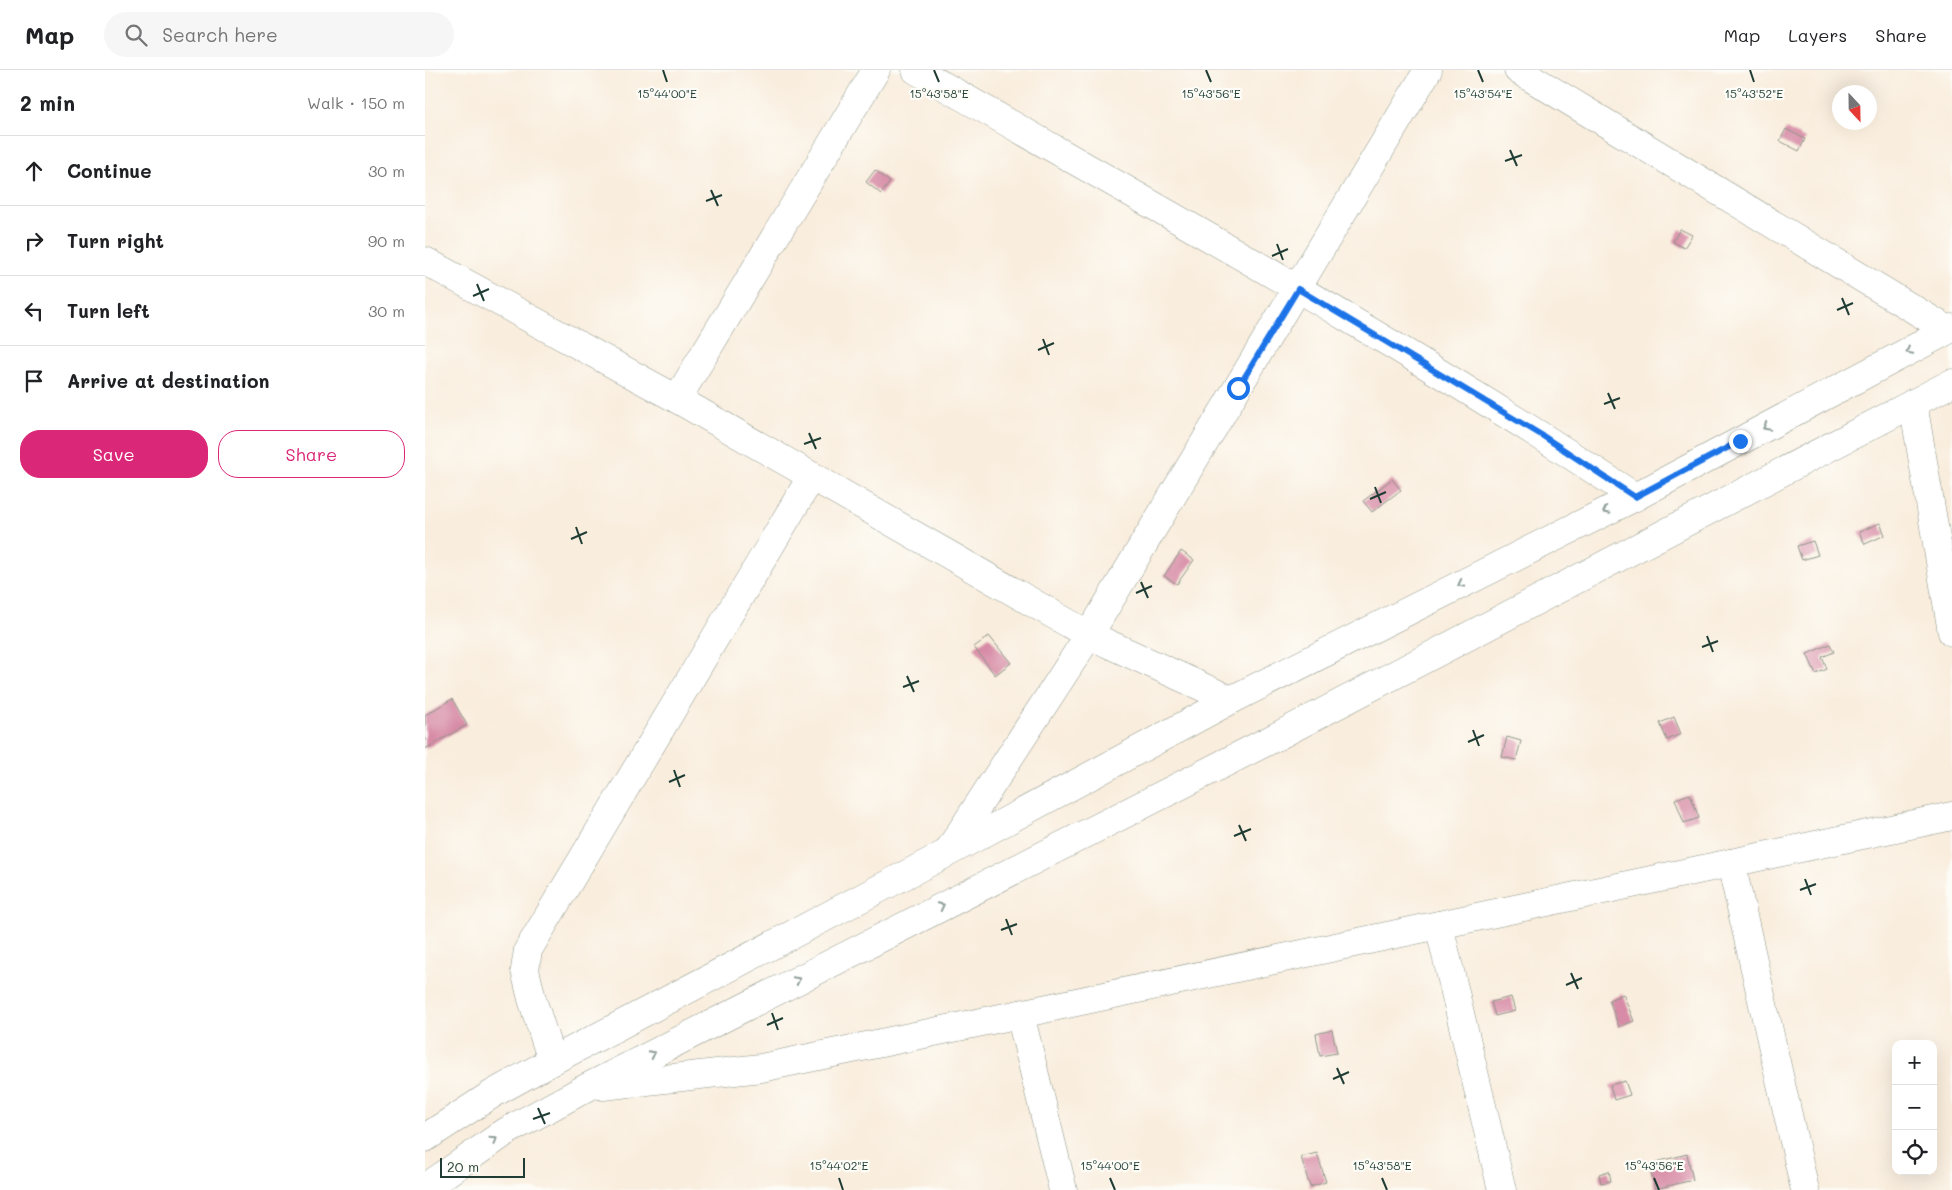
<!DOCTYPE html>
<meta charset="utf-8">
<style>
body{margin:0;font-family:Mali,sans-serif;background:#f6f6f6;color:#202124}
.controls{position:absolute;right:15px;bottom:15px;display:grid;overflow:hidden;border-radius:10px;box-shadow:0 5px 20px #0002}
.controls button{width:45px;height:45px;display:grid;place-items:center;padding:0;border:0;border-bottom:1px solid #e0e0e0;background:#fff;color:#202124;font:25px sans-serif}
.compass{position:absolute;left:1407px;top:15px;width:45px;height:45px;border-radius:50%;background:#fff;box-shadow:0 5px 20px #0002;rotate:158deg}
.scale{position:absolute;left:15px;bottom:12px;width:85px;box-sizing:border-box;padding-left:5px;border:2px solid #1f3d34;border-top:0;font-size:14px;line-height:18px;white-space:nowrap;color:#1f3d34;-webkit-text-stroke:4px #fdfcf7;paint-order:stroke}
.stop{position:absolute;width:15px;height:15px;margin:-11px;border:4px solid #1a73e8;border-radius:50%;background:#fff}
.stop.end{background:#1a73e8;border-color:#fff;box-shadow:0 1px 5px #0008}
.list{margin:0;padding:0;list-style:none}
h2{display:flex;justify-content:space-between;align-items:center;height:65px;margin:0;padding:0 20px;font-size:21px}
h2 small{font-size:16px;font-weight:400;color:#757577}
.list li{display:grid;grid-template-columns:32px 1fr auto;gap:15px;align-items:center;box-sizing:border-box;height:70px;padding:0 20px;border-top:1px solid #e0e0e0}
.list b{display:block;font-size:19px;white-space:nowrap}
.list em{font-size:16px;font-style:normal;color:#757577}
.actions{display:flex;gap:10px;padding:15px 20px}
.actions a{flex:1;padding:11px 0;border:1px solid #db2777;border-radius:20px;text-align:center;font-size:18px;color:#db2777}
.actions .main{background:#db2777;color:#fff}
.icon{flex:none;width:28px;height:28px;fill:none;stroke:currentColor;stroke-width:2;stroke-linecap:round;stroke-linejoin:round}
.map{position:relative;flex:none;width:1527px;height:1120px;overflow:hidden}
header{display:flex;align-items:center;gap:30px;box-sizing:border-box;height:70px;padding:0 25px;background:#fff;border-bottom:1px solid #e0e0e0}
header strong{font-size:24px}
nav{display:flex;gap:28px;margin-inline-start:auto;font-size:18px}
.search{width:350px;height:45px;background:#f6f6f6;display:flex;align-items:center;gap:12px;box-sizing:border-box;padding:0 18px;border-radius:28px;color:#757577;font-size:19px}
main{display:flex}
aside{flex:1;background:#fff}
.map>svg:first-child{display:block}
.building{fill:#d78ba6}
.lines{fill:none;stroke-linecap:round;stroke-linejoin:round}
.minor-casing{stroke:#8c9588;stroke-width:29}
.minor{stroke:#fff;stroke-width:28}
.oneway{stroke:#8f9e9a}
.route{stroke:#1a73e8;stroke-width:6}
.ticks{fill:none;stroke:#1f3d34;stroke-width:2}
.ticks-label{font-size:12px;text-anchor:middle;fill:#1f3d34;stroke:#fdfcf7;stroke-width:4.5;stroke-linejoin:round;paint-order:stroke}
</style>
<header>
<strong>Map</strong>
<div class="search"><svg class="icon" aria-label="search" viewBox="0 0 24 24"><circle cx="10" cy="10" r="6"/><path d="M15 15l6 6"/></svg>Search here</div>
<nav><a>Map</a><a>Layers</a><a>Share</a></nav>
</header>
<main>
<aside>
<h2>2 min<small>Walk · 150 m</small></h2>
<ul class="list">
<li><svg class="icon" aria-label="ahead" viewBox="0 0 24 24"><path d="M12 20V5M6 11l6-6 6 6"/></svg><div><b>Continue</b></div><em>30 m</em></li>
<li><svg class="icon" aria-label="right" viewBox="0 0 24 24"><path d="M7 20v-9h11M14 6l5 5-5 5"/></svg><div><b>Turn right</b></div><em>90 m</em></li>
<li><svg class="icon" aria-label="left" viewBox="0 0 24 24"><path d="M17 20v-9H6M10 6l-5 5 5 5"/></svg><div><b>Turn left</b></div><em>30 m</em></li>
<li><svg class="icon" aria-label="arrive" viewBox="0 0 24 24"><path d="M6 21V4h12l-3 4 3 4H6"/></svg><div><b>Arrive at destination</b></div></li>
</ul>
<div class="actions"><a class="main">Save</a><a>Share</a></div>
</aside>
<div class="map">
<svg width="1527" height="1120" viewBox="0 0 1527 1120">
<rect width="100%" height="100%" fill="#fdfcf7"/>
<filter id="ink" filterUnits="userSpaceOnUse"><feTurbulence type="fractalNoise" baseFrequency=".02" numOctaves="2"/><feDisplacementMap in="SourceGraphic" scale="10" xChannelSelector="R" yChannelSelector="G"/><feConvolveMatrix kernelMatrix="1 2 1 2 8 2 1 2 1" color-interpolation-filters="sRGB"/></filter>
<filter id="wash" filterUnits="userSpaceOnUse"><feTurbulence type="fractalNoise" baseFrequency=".0096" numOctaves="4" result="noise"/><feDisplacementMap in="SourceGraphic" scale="20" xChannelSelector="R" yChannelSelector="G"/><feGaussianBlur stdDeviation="1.12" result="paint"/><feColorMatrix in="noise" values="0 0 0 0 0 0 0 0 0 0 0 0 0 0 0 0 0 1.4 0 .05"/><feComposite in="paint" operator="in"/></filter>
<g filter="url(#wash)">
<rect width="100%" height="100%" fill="#f9eddd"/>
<g id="blocks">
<g class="building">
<polygon points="1361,59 1380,69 1374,81 1355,71"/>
<polygon points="450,100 465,112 456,124 441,112"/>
<polygon points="1255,159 1267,165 1259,178 1248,172"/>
<polygon points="967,409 976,420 947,442 938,431"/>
<polygon points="1455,453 1460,465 1440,474 1434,462"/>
<polygon points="1388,471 1393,485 1377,490 1372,476"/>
<polygon points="756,481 769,490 752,514 739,506"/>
<polygon points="564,566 586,593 570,605 549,577"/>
<polygon points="1405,574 1409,582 1397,587 1402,599 1391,604 1382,584"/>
<polygon points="27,629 42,655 0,679 0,645"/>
<polygon points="1249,647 1256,664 1242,670 1235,653"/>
<polygon points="1082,667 1096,671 1091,690 1077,687"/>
<polygon points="1265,724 1274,748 1259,753 1250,729"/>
<polygon points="1198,924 1209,951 1194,957 1184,930"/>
<polygon points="1086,927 1090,941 1070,946 1066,932"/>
<polygon points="907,960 912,983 895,986 891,964"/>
<polygon points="1200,1011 1205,1025 1189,1030 1185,1015"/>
<polygon points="892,1083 901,1112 885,1117 876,1087"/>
<polygon points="1262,1084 1268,1110 1230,1119 1224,1094"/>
<polygon points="1184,1101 1186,1111 1176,1113 1174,1104"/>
</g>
</g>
</g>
<g filter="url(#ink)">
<use href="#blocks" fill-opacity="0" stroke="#8c9588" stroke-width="1"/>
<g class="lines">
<g class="minor-casing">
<g id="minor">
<path d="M491,0C733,139 978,273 1210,427"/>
<polyline points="1093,0 1523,260"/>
<polyline points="0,191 252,329 664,565 806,630"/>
<polyline points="252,329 451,0"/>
<polyline points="1488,333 1527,562"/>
<polyline points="524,780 664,565 1003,0"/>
<polyline points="1306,793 1380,1120"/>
<polyline points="1014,855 1077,1120"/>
<polyline points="595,944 638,1120"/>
<polyline points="127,991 107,929 100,900 103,880 387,406"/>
<polyline points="178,1016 336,998 595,944 1527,746"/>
<polyline points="0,1068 69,1023 127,991 522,783 806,630 1210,427 1527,258"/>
<polyline points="0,1118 82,1061 161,1018 843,671 1527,313"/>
</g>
</g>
<use href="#minor" class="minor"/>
</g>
<defs><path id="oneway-chevron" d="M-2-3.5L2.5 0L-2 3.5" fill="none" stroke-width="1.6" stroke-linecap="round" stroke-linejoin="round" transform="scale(1.25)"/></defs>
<g class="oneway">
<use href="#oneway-chevron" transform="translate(1484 281) rotate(152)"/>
<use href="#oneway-chevron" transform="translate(1341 357) rotate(152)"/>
<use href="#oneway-chevron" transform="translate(1181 441) rotate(153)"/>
<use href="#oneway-chevron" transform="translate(1036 514) rotate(153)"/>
<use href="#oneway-chevron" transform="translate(516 836) rotate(-27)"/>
<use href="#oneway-chevron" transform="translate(372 910) rotate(-27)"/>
<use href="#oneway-chevron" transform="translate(227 984) rotate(-27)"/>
<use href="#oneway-chevron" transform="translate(69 1070) rotate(-35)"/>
</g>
</g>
<g class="lines" filter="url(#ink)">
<polyline class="route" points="813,318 873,219 1118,366 1210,427 1315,371"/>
</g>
<path class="ticks" d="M238,0L242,12M509,0L514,12M781,0L786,12M1053,0L1058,12M1325,0L1329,12M1085,80L1092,96M1080,91L1097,85M286,120L293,136M281,131L297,125M852,174L858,190M847,186L863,179M52,214L59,231M48,226L64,219M1417,228L1424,245M1412,240L1428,233M618,269L624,285M613,280L629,273M1183,323L1190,339M1179,334L1195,328M384,363L391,379M379,374L396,368M950,417L956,433M945,429L961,422M151,457L157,474M146,469L162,462M716,512L723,528M711,523L727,516M1282,566L1288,582M1277,577L1293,571M482,606L489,622M478,617L494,611M1048,660L1054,676M1043,672L1059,665M249,700L255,717M244,712L260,705M814,755L821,771M809,766L826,759M1380,809L1386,825M1375,820L1391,814M581,849L587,865M576,860L592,854M1146,903L1153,919M1141,915L1157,908M347,943L353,960M342,955L358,948M912,998L919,1014M908,1009L924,1002M113,1038L120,1054M108,1049L125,1043M414,1108L418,1120M685,1108L690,1120M957,1108L962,1120M1229,1108L1234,1120"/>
<g class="ticks-label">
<text x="242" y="28">15°44'00"E</text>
<text x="514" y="28">15°43'58"E</text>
<text x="786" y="28">15°43'56"E</text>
<text x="1058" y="28">15°43'54"E</text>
<text x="1329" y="28">15°43'52"E</text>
<text x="414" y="1100">15°44'02"E</text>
<text x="685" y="1100">15°44'00"E</text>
<text x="957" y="1100">15°43'58"E</text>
<text x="1229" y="1100">15°43'56"E</text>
</g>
</svg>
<div class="controls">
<button>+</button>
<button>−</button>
<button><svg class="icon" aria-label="locate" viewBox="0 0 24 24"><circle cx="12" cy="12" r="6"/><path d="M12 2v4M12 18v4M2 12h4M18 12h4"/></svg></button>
</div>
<svg class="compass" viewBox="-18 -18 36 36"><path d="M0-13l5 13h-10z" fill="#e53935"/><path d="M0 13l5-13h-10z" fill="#757577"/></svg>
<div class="scale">20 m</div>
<div class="stop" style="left:813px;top:318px"></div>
<div class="stop end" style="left:1315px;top:371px"></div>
</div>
</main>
